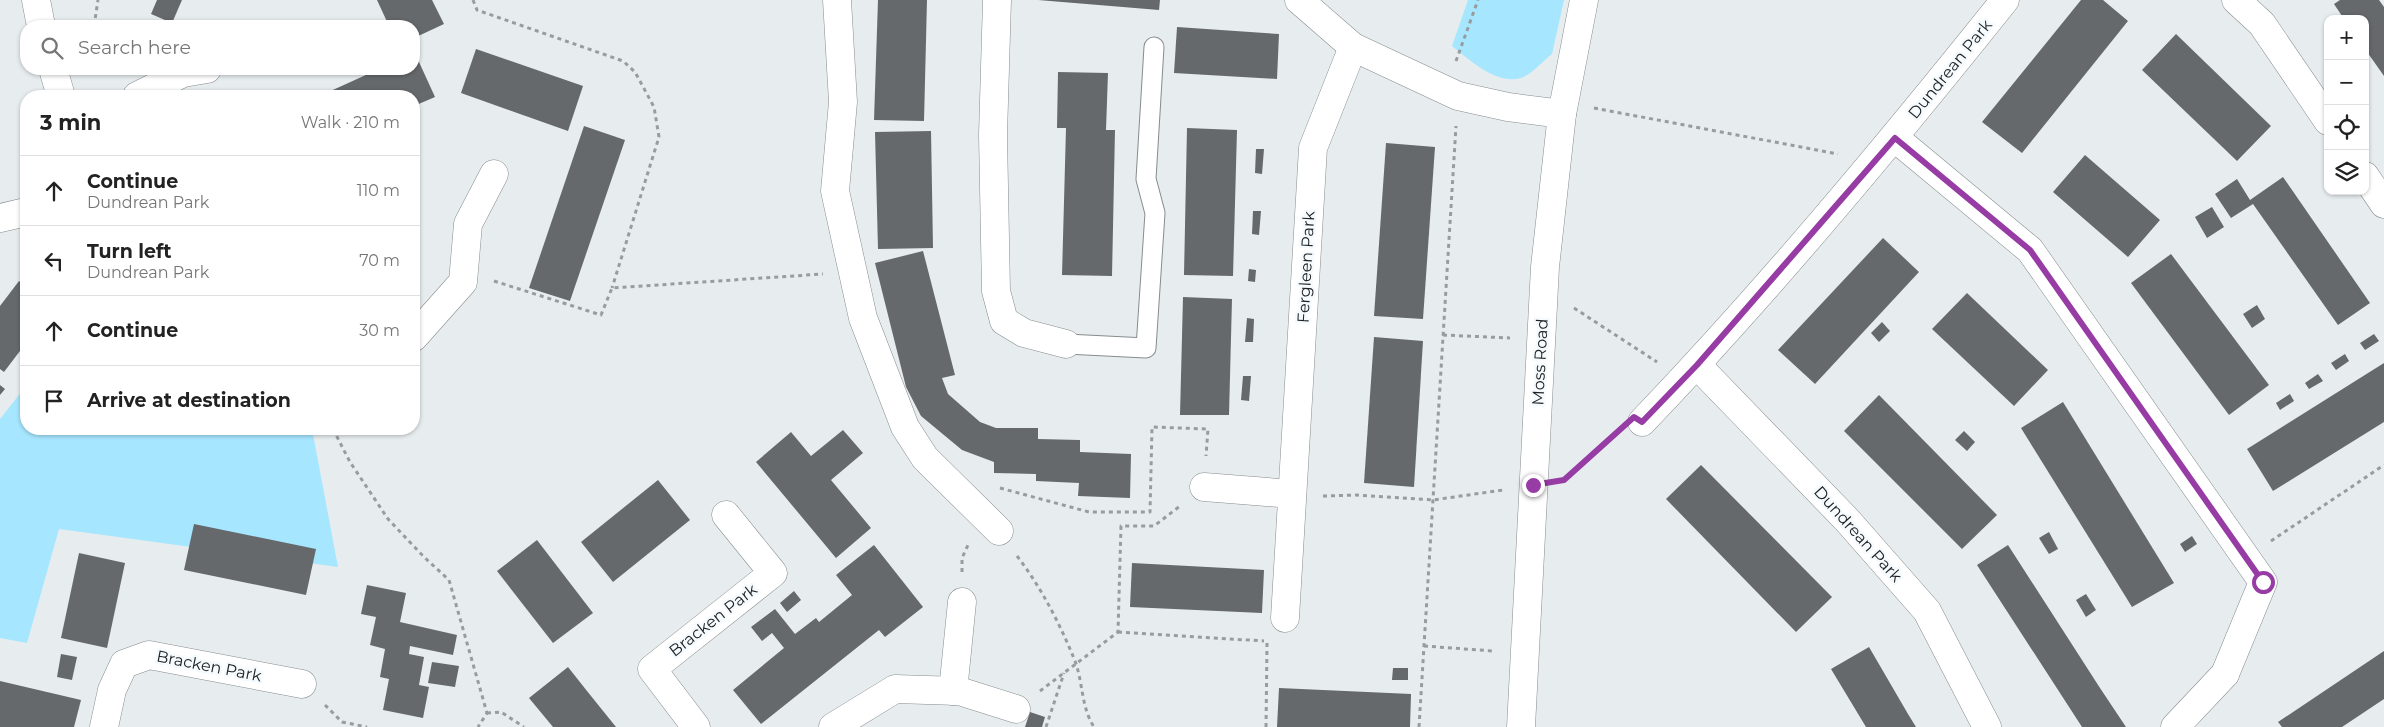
<!DOCTYPE html>
<meta charset="utf-8">
<style>
body{margin:0;font-family:Montserrat,sans-serif;background:#f2f2f2;color:#222}
.controls{position:absolute;right:15px;top:15px;display:grid;overflow:hidden;border-radius:10px;box-shadow:0 1px 4px #0004}
.controls button{width:45px;height:45px;display:grid;place-items:center;padding:0;border:0;border-bottom:1px solid #e0e0e0;background:#fff;color:#222;font:25px sans-serif}
.stop{position:absolute;width:15px;height:15px;margin:-11px;border:4px solid #973ba5;border-radius:50%;background:#fff}
.stop.end{background:#973ba5;border-color:#fff;box-shadow:0 1px 5px #0008}
.list{margin:0;padding:0;list-style:none}
h2{display:flex;justify-content:space-between;align-items:center;height:65px;margin:0;padding:0 20px;font-size:21px}
h2 small{font-size:16px;font-weight:400;color:#767676}
.list li{display:grid;grid-template-columns:32px 1fr auto;gap:15px;align-items:center;box-sizing:border-box;height:70px;padding:0 20px;border-top:1px solid #e0e0e0}
.list b{display:block;font-size:19px;white-space:nowrap}
.list p{margin:0;font-size:16px;white-space:nowrap;color:#767676}
.list em{font-size:16px;font-style:normal;color:#767676}
.icon{flex:none;width:28px;height:28px;fill:none;stroke:currentColor;stroke-width:2;stroke-linecap:round;stroke-linejoin:round}
.map{position:relative;flex:none;width:2384px;height:727px;overflow:hidden}
.search{position:absolute;background:#fff;box-shadow:0 1px 4px #0004;left:20px;top:20px;width:400px;height:55px;display:flex;align-items:center;gap:12px;box-sizing:border-box;padding:0 18px;border-radius:20px;color:#767676;font-size:19px}
.panel{position:absolute;background:#fff;box-shadow:0 1px 4px #0004;left:20px;top:90px;width:400px;height:345px;border-radius:20px}
.map>svg:first-child{display:block}
.green{fill:#a6e6fe}
.building{fill:#65696c}
.lines{fill:none;stroke-linecap:round;stroke-linejoin:round}
.service-casing{stroke:#878c8e;stroke-width:21}
.pedestrian-casing{stroke:#878c8e;stroke-width:29}
.minor-casing{stroke:#878c8e;stroke-width:29}
.path{stroke:#989c9e;stroke-width:3;stroke-dasharray:4 4;stroke-linecap:butt}
.service{stroke:#fff;stroke-width:19}
.pedestrian{stroke:#fff;stroke-width:28}
.minor{stroke:#fff;stroke-width:28}
.route{stroke:#973ba5;stroke-width:6}
.labels{text-anchor:middle;dominant-baseline:central;stroke-width:5;stroke-linejoin:round;paint-order:stroke}
.street-label{font-size:16px;fill:#202223;stroke:#f4fafd}
</style>
<div class="map">
<svg width="2384" height="727" viewBox="0 0 2384 727">
<rect width="100%" height="100%" fill="#e7edef"/>
<g class="green">
<path d="M1468,0H1564L1552,54C1543,61 1531,75 1521,78C1496,85 1470,60 1452,46Z"/>
<polygon points="26,386 26,429 312,429 338,567 59,529 27,643 0,638 0,419"/>
</g>
<g class="building">
<polygon points="157,0 182,0 172,23 151,14"/>
<polygon points="377,0 432,0 444,24 414,38 414,26 389,26"/>
<polygon points="878,0 927,0 924,121 874,120"/>
<polygon points="1038,0 1160,0 1159,10"/>
<polygon points="2081,0 2103,0 2128,21 2022,153 1982,122"/>
<polygon points="2340,0 2379,0 2384,7 2384,76 2365,49 2365,19 2344,19 2334,4"/>
<polygon points="1177,27 1279,34 1277,79 1174,73"/>
<polygon points="2176,34 2271,126 2237,161 2142,70"/>
<polygon points="476,49 583,86 568,131 461,93"/>
<polygon points="414,51 435,97 414,106 414,96 325,96 324,94 379,69 414,69"/>
<polygon points="1058,72 1108,73 1106,130 1115,130 1112,276 1062,275 1066,128 1057,128"/>
<polygon points="584,126 625,140 570,301 529,288"/>
<polygon points="1187,128 1237,130 1233,276 1184,275"/>
<polygon points="931,131 933,248 878,249 875,132"/>
<polygon points="1386,143 1435,147 1423,319 1374,316"/>
<polygon points="1256,149 1264,149 1262,174 1255,173"/>
<polygon points="2085,155 2160,220 2128,257 2053,192"/>
<polygon points="2283,177 2370,303 2338,325 2253,204 2231,218 2215,194 2237,179 2250,200"/>
<polygon points="2212,207 2224,227 2207,238 2195,217"/>
<polygon points="1253,211 1261,211 1259,235 1252,234"/>
<polygon points="1883,238 1919,272 1815,384 1778,350"/>
<polygon points="923,251 955,375 942,378 948,394 980,422 996,428 1038,428 1038,439 1080,440 1080,452 1131,454 1130,498 1078,496 1079,483 1036,481 1036,474 994,473 994,462 962,450 921,416 906,387 875,263"/>
<polygon points="2171,254 2269,385 2229,415 2131,283"/>
<polygon points="1249,269 1256,270 1255,282 1248,281"/>
<polygon points="19,281 26,286 26,343 4,372 0,369 0,306"/>
<polygon points="1967,293 2048,370 2014,406 1932,329"/>
<polygon points="1183,297 1232,299 1229,415 1180,415"/>
<polygon points="2257,305 2265,319 2252,328 2243,314"/>
<polygon points="1247,318 1254,319 1253,342 1245,342"/>
<polygon points="1882,322 1890,331 1879,342 1871,333"/>
<polygon points="2374,334 2379,341 2365,350 2360,343"/>
<polygon points="1374,337 1423,341 1414,487 1364,483"/>
<polygon points="2345,354 2349,361 2336,370 2331,363"/>
<polygon points="2384,363 2384,422 2273,491 2247,449"/>
<polygon points="2318,374 2323,381 2309,389 2305,383"/>
<polygon points="1243,376 1251,376 1249,401 1241,400"/>
<polygon points="0,385 5,389 0,395"/>
<polygon points="2290,394 2294,401 2280,410 2276,403"/>
<polygon points="1879,395 1997,515 1962,549 1844,431"/>
<polygon points="2063,402 2174,583 2132,607 2021,428"/>
<polygon points="843,430 863,453 831,480 871,528 836,558 756,462 791,432 811,456"/>
<polygon points="1964,431 1975,442 1967,451 1955,440"/>
<polygon points="1701,465 1832,597 1796,632 1666,499"/>
<polygon points="658,480 690,520 613,582 581,542"/>
<polygon points="194,524 316,549 306,595 184,570"/>
<polygon points="2049,532 2058,549 2049,554 2039,538"/>
<polygon points="2192,536 2197,544 2185,552 2180,544"/>
<polygon points="537,540 593,613 553,643 497,571"/>
<polygon points="874,545 923,607 885,637 879,630 761,724 733,690 784,648 772,633 762,641 751,627 775,609 795,634 816,618 819,622 852,595 836,575"/>
<polygon points="2008,545 2100,688 2126,727 2082,727 1977,565"/>
<polygon points="79,553 125,563 107,648 61,638"/>
<polygon points="1132,563 1264,570 1262,613 1130,607"/>
<polygon points="367,585 406,593 400,622 457,635 453,655 410,646 409,654 424,657 419,685 429,687 423,718 383,710 389,679 380,677 385,649 370,645 376,617 361,614"/>
<polygon points="794,591 801,600 787,612 780,603"/>
<polygon points="2086,594 2096,610 2086,617 2076,600"/>
<polygon points="1869,647 1908,714 1916,727 1866,727 1831,669"/>
<polygon points="2384,651 2384,699 2342,727 2282,727 2278,722"/>
<polygon points="61,654 77,657 72,680 57,677"/>
<polygon points="432,662 459,666 455,687 428,683"/>
<polygon points="568,667 587,691 616,727 553,727 529,698"/>
<polygon points="1393,668 1408,668 1408,680 1392,680"/>
<polygon points="0,681 81,700 74,727 0,727"/>
<polygon points="1279,688 1411,694 1410,727 1277,727"/>
<polygon points="1030,712 1045,717 1042,727 1025,727"/>
</g>
<g class="lines">
<g class="service-casing">
<polyline id="service" points="1066,344 1146,348 1155,213 1146,179 1154,47"/>
</g>
<g class="pedestrian-casing">
<g id="pedestrian">
<polyline points="837,0 843,102 835,191 863,318 905,427 925,458 999,531"/>
<polyline points="2175,727 2225,674"/>
</g>
</g>
<g class="minor-casing">
<g id="minor">
<polyline points="36,0 41,26"/>
<polyline points="997,0 993,135 996,291 1004,321 1024,333 1066,344"/>
<polyline points="1299,0 1353,47 1458,96 1508,107 1562,114"/>
<polyline points="2236,0 2262,24 2328,121"/>
<polyline points="53,69 61,96"/>
<polyline points="137,96 183,73 207,69"/>
<polyline points="1895,138 2030,250 2263,582 2225,674"/>
<polyline points="2365,176 2384,204"/>
<polyline points="0,218 26,212"/>
<polyline points="414,337 463,282 468,224 494,174"/>
<polyline points="1697,365 1847,520 1927,611 1987,727"/>
<path d="M1642,422C1770,288 1889,145 2005,0"/>
<polyline points="1204,487 1292,494"/>
<polyline points="1285,618 1313,148 1353,47"/>
<polyline points="953,691 962,602"/>
<polyline points="104,727 112,690 124,664 149,655 302,684"/>
<polyline points="696,727 652,669 773,573 726,515"/>
<polyline points="833,727 895,689 959,691 1016,709"/>
<polyline points="1521,727 1545,267 1562,114 1584,0"/>
</g>
</g>
<g class="path">
<polyline points="473,0 477,10 623,61 635,72 654,107 659,137 612,288"/>
<polyline points="94,26 98,0"/>
<polyline points="1456,61 1478,0"/>
<polyline points="1594,108 1838,154"/>
<polyline points="494,281 601,315 612,288 823,274"/>
<polyline points="1574,308 1657,362"/>
<polyline points="1443,335 1510,338"/>
<polyline points="333,429 350,462 388,519 424,557 449,580 487,713 478,727"/>
<polyline points="1566,478 1615,434"/>
<polyline points="1000,488 1089,512 1150,512 1152,427 1208,429 1206,456"/>
<polyline points="1323,496 1356,495 1433,500 1503,490"/>
<polyline points="2271,541 2384,465"/>
<path d="M1017,556C1041,587 1060,624 1075,661C1083,682 1081,707 1094,727"/>
<polyline points="962,572 962,558 968,545"/>
<polyline points="1118,632 1264,641"/>
<polyline points="1424,646 1493,651"/>
<polyline points="1040,691 1118,632 1121,526 1154,526 1180,506"/>
<polyline points="325,705 342,722 367,727"/>
<polyline points="487,713 501,712 524,727"/>
<polyline points="1046,727 1064,673"/>
<polyline points="1266,727 1267,643"/>
<polyline points="1419,727 1456,126"/>
</g>
<use href="#service" class="service"/>
<use href="#pedestrian" class="pedestrian"/>
<use href="#minor" class="minor"/>
</g>
<g class="lines">
<polyline class="route" points="1533,485 1564,480 1634,417 1642,422 1697,365 1895,138 2030,250 2263,582"/>
</g>
<g class="labels">
<g class="street-label">
<text transform="translate(1950 69) rotate(-51)">Dundrean Park</text>
<text transform="translate(1306 267) rotate(-87)">Fergleen Park</text>
<text transform="translate(1540 362) rotate(-87)">Moss Road</text>
<text transform="translate(1858 534) rotate(48)">Dundrean Park</text>
<text transform="translate(713 620) rotate(-38)">Bracken Park</text>
<text transform="translate(209 666) rotate(11)">Bracken Park</text>
</g>
</g>
</svg>
<div class="controls">
<button>+</button>
<button>−</button>
<button><svg class="icon" aria-label="locate" viewBox="0 0 24 24"><circle cx="12" cy="12" r="6"/><path d="M12 2v4M12 18v4M2 12h4M18 12h4"/></svg></button>
<button><svg class="icon" aria-label="layers" viewBox="0 0 24 24"><path d="M12 4l9 5-9 5-9-5zM3 14l9 5 9-5"/></svg></button>
</div>
<div class="stop" style="left:2263px;top:582px"></div>
<div class="stop end" style="left:1533px;top:485px"></div>
<div class="search"><svg class="icon" aria-label="search" viewBox="0 0 24 24"><circle cx="10" cy="10" r="6"/><path d="M15 15l6 6"/></svg>Search here</div>
<section class="panel">
<h2>3 min<small>Walk · 210 m</small></h2>
<ul class="list">
<li><svg class="icon" aria-label="ahead" viewBox="0 0 24 24"><path d="M12 20V5M6 11l6-6 6 6"/></svg><div><b>Continue</b><p>Dundrean Park</p></div><em>110 m</em></li>
<li><svg class="icon" aria-label="left" viewBox="0 0 24 24"><path d="M17 20v-9H6M10 6l-5 5 5 5"/></svg><div><b>Turn left</b><p>Dundrean Park</p></div><em>70 m</em></li>
<li><svg class="icon" aria-label="ahead" viewBox="0 0 24 24"><path d="M12 20V5M6 11l6-6 6 6"/></svg><div><b>Continue</b></div><em>30 m</em></li>
<li><svg class="icon" aria-label="arrive" viewBox="0 0 24 24"><path d="M6 21V4h12l-3 4 3 4H6"/></svg><div><b>Arrive at destination</b></div></li>
</ul>
</section>
</div>
